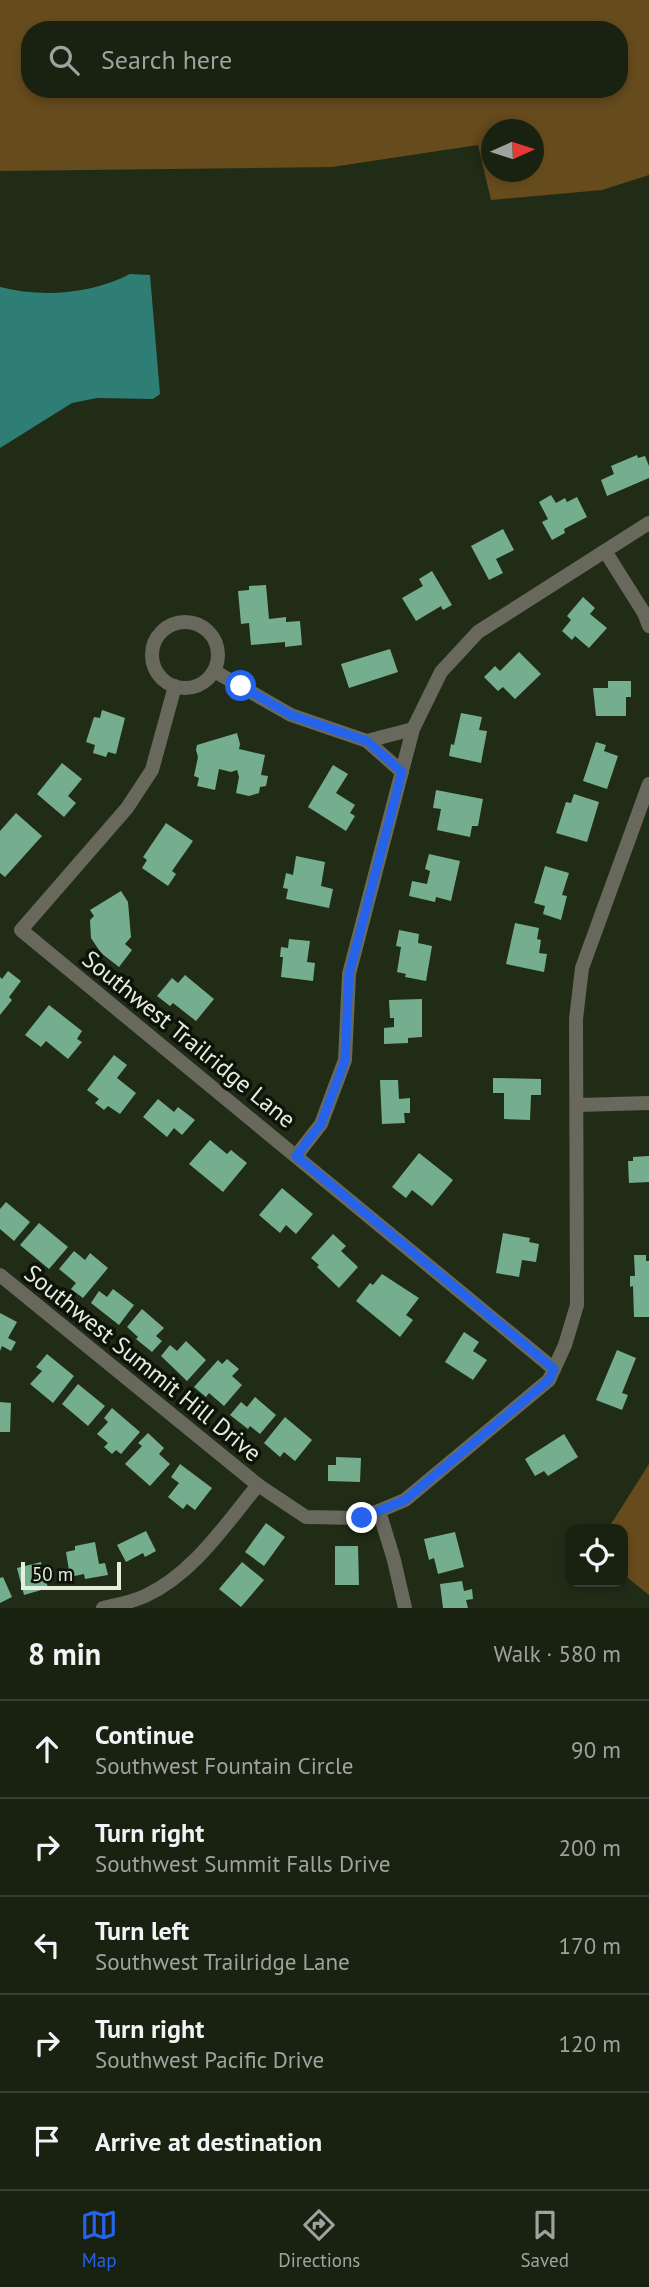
<!DOCTYPE html>
<meta charset="utf-8">
<style>
body{margin:0;font-family:"PT Sans",sans-serif;background:#22291a;color:#f1f3f6}
.controls{position:absolute;right:21px;bottom:21px;display:grid;overflow:hidden;border-radius:14px;box-shadow:0 4px 10px #0003}
.controls button{width:63px;height:63px;display:grid;place-items:center;padding:0;border:0;border-bottom:2px solid #373e31;background:#192111;color:#f1f3f6;font:35px sans-serif}
.compass{position:absolute;left:481px;top:119px;width:63px;height:63px;border-radius:50%;background:#192111;box-shadow:0 4px 10px #0003;rotate:87deg}
.scale{position:absolute;left:21px;bottom:18px;width:100px;box-sizing:border-box;padding-left:7px;border:4px solid #e5eddf;border-top:0;font-size:19px;line-height:24px;white-space:nowrap;color:#e5eddf;-webkit-text-stroke:5px #0e130a;paint-order:stroke}
.stop{position:absolute;width:21px;height:21px;margin:-16px;border:5px solid #2563eb;border-radius:50%;background:#fff}
.stop.end{background:#2563eb;border-color:#fff;box-shadow:0 2px 7px #0008}
.list{margin:0;padding:0;list-style:none}
h2{display:flex;justify-content:space-between;align-items:center;height:91px;margin:0;padding:0 28px;font-size:30px}
h2 small{font-size:23px;font-weight:400;color:#9fa39f}
.list li{display:grid;grid-template-columns:46px 1fr auto;gap:21px;align-items:center;box-sizing:border-box;height:98px;padding:0 28px;border-top:2px solid #373e31}
.list b{display:block;font-size:26px;white-space:nowrap}
.list p{margin:0;font-size:23px;white-space:nowrap;color:#9fa39f}
.list em{font-size:23px;font-style:normal;color:#9fa39f}
.icon{flex:none;width:38px;height:38px;fill:none;stroke:currentColor;stroke-width:2;stroke-linecap:round;stroke-linejoin:round}
.map{position:relative;flex:none;width:649px;height:1608px;overflow:hidden}
.search{position:absolute;background:#192111;box-shadow:0 4px 10px #0003;left:21px;right:21px;top:21px;height:77px;display:flex;align-items:center;gap:18px;box-sizing:border-box;padding:0 24px;border-radius:28px;color:#9fa39f;font-size:26px}
.sheet{height:581px;background:#192111}
nav{display:flex;justify-content:space-around;align-items:center;box-sizing:border-box;height:98px;border-top:2px solid #373e31;background:#192111;font-size:19px;color:#9fa39f}
nav a{display:grid;justify-items:center;gap:4px}
nav .on{color:#2563eb}
.map>svg:first-child{display:block}
.green{fill:#664b1d;fill-rule:evenodd}
.water{fill:#2f7e76}
.building{fill:#74ae8e}
.lines{fill:none;stroke-linecap:round;stroke-linejoin:round}
.minor{stroke:#68685c;stroke-width:14}
.route{stroke:#2563eb;stroke-width:9}
.labels{text-anchor:middle;dominant-baseline:central;stroke-width:7;stroke-linejoin:round;paint-order:stroke}
.street-label{font-size:24px;fill:#e5eddf;stroke:#0e130a}
</style>
<div class="map">
<svg width="649" height="1608" viewBox="0 0 649 1608">
<rect width="100%" height="100%" fill="#212c17"/>
<g class="green">
<path d="M0,0H649V175L602,190L491,200L478,145L332,167L0,171ZM30,30H619V89H30ZM491,130H534V172H491Z"/>
<polygon points="649,1464 649,1595 623,1574 623,1529 608,1529"/>
</g>
<path class="water" d="M130,274L150,275L160,394L153,399L97,398L72,403L0,448V287C42,298 92,294 130,274Z"/>
<g class="building">
<polygon points="637,455 638,458 645,456 649,466 649,478 607,496 601,480 614,474 611,466"/>
<polygon points="551,495 556,503 565,498 567,502 577,497 587,517 564,529 565,533 552,540 542,522 548,519 539,502"/>
<polygon points="503,529 514,550 496,559 503,573 489,580 471,546"/>
<polygon points="432,571 452,605 443,610 441,606 416,621 402,598 423,586 419,579"/>
<polygon points="266,585 269,619 286,617 286,622 300,621 302,645 285,647 285,642 251,645 249,623 241,624 238,591 249,590 249,586"/>
<polygon points="583,597 595,608 590,614 607,628 589,648 575,636 572,640 562,631 571,620 567,616"/>
<polygon points="390,649 398,672 349,688 341,664"/>
<polygon points="519,652 541,674 515,699 503,687 498,691 484,677 495,666 500,671"/>
<polygon points="608,681 631,681 631,697 626,697 626,716 596,716 593,688 608,688"/>
<polygon points="102,710 125,718 116,754 108,752 106,757 93,753 95,745 86,742 94,717 100,718"/>
<polygon points="461,713 482,717 479,730 487,731 481,763 449,756 451,744 454,745"/>
<polygon points="237,733 240,744 239,749 265,755 261,775 268,776 266,786 260,787 259,793 249,796 236,793 239,777 237,770 231,772 219,769 215,790 197,786 199,778 194,776 198,757 196,750 197,745"/>
<polygon points="596,742 606,745 604,751 618,756 607,789 583,781"/>
<polygon points="62,763 82,779 68,796 76,803 64,817 37,794"/>
<polygon points="333,765 348,774 336,793 355,805 350,813 355,816 346,831 308,807"/>
<polygon points="436,790 483,799 478,826 472,826 470,837 437,830 441,809 433,808"/>
<polygon points="574,794 599,802 587,842 556,833 566,802 571,803"/>
<polygon points="16,813 42,836 5,877 0,873 0,831"/>
<polygon points="166,823 193,841 172,871 176,874 168,886 142,868 147,860 143,857"/>
<polygon points="429,854 460,861 451,901 436,897 435,902 409,896 412,881 427,884 430,871 425,869"/>
<polygon points="296,856 325,862 321,886 333,889 329,908 286,899 288,889 283,888 286,873 293,875"/>
<polygon points="545,866 569,873 562,895 567,896 561,920 543,914 545,906 534,903"/>
<polygon points="121,891 128,902 131,937 125,944 132,950 119,967 101,953 91,938 90,920 94,916 90,910"/>
<polygon points="515,923 539,928 537,939 541,940 539,953 547,954 544,972 506,964"/>
<polygon points="399,930 419,934 418,943 432,946 426,981 405,977 406,974 397,972 401,947 396,946"/>
<polygon points="289,939 310,941 307,962 315,963 313,981 281,977 283,957 280,957 281,947 288,948"/>
<polygon points="8,971 21,981 9,997 12,1000 0,1015 0,977 2,979"/>
<polygon points="185,975 214,999 196,1021 173,1003 170,1006 157,996 172,978 178,983"/>
<polygon points="422,999 422,1037 408,1038 408,1043 384,1044 384,1028 394,1027 394,1018 390,1018 389,1000"/>
<polygon points="49,1005 82,1031 77,1039 82,1042 68,1059 46,1041 41,1047 25,1035"/>
<polygon points="114,1055 127,1065 117,1078 136,1093 120,1114 108,1106 104,1110 95,1103 99,1099 87,1090"/>
<polygon points="493,1078 541,1079 541,1095 531,1095 530,1120 504,1119 504,1093 493,1093"/>
<polygon points="380,1080 398,1080 399,1099 410,1098 410,1113 404,1113 405,1123 382,1124"/>
<polygon points="158,1099 174,1112 178,1107 195,1120 182,1135 174,1128 167,1137 143,1117"/>
<polygon points="210,1140 227,1154 231,1150 247,1163 223,1192 189,1164"/>
<polygon points="419,1153 453,1180 432,1206 412,1190 406,1198 392,1187"/>
<polygon points="649,1156 649,1182 629,1183 628,1161 633,1161 633,1157"/>
<polygon points="282,1188 313,1214 296,1234 286,1225 280,1233 259,1215"/>
<polygon points="6,1202 30,1222 14,1241 0,1229 0,1209"/>
<polygon points="39,1223 68,1247 49,1269 20,1245"/>
<polygon points="503,1233 530,1238 529,1242 539,1244 536,1262 522,1260 519,1277 496,1273"/>
<polygon points="333,1234 346,1246 341,1251 358,1267 339,1288 317,1267 319,1265 311,1258"/>
<polygon points="74,1251 85,1260 90,1253 108,1268 83,1298 71,1289 76,1283 59,1269"/>
<polygon points="634,1255 646,1255 646,1261 649,1261 649,1317 634,1317 633,1286 630,1287 630,1276 635,1276"/>
<polygon points="382,1274 419,1298 406,1315 413,1320 400,1337 356,1301 370,1283 373,1285"/>
<polygon points="113,1289 134,1305 119,1325 91,1303 99,1291 107,1297"/>
<polygon points="142,1309 164,1328 156,1336 162,1341 152,1352 136,1339 138,1337 127,1327"/>
<polygon points="0,1313 17,1322 8,1338 16,1342 11,1351 2,1346 0,1351"/>
<polygon points="464,1332 479,1342 473,1351 487,1360 473,1380 445,1362"/>
<polygon points="186,1341 206,1360 187,1381 161,1356 170,1345 177,1351"/>
<polygon points="617,1350 636,1358 622,1393 628,1395 622,1410 596,1400"/>
<polygon points="47,1354 74,1376 53,1403 30,1384 42,1371 36,1367"/>
<polygon points="227,1359 239,1369 232,1376 242,1385 224,1406 209,1393 206,1397 194,1387 218,1360 222,1364"/>
<polygon points="78,1384 105,1406 88,1426 62,1404"/>
<polygon points="255,1397 276,1415 260,1434 250,1426 248,1429 230,1415 241,1402 247,1407"/>
<polygon points="0,1402 11,1403 10,1432 0,1432"/>
<polygon points="112,1408 140,1432 121,1454 116,1450 112,1454 104,1447 108,1443 97,1434 108,1422 104,1418"/>
<polygon points="285,1417 312,1440 295,1461 284,1452 280,1457 264,1443"/>
<polygon points="148,1433 164,1448 159,1454 170,1464 150,1486 125,1464 142,1446 138,1443"/>
<polygon points="564,1434 578,1457 548,1476 544,1471 535,1476 525,1459"/>
<polygon points="336,1457 361,1458 360,1482 328,1481 328,1465 336,1465"/>
<polygon points="180,1464 212,1488 195,1510 187,1504 183,1509 168,1497 179,1483 171,1477"/>
<polygon points="266,1523 285,1537 264,1566 245,1552"/>
<polygon points="146,1531 156,1551 145,1557 143,1553 126,1562 117,1545"/>
<polygon points="455,1532 464,1567 438,1574 434,1558 429,1560 424,1539"/>
<polygon points="95,1542 99,1564 105,1563 108,1575 85,1579 84,1574 70,1577 66,1552 75,1550 75,1546"/>
<polygon points="335,1546 358,1546 359,1585 335,1585"/>
<polygon points="41,1562 48,1588 24,1595 17,1568"/>
<polygon points="242,1562 264,1580 241,1607 219,1589"/>
<polygon points="3,1577 12,1597 0,1603 0,1578"/>
<polygon points="462,1581 464,1591 472,1589 473,1599 466,1600 468,1608 443,1608 440,1584"/>
</g>
<g class="lines">
<g class="minor">
<polyline points="605,551 644,613 649,626"/>
<circle cx="185" cy="655" r="33"/>
<polyline points="214,671 291,715 367,741 402,772"/>
<polyline points="175,686 152,770 127,808 21,930 554,1369"/>
<polyline points="367,741 413,729"/>
<polyline points="577,1105 649,1103"/>
<polyline points="296,1156 321,1124 345,1060 349,974 413,729 441,672 478,632 649,523"/>
<polyline points="0,1275 258,1485 306,1517 362,1518 405,1500 549,1380 565,1345 577,1305 576,1019 582,968 649,784"/>
<polyline points="379,1511 394,1560 405,1608"/>
<path d="M103,1608C116,1605 132,1602 145,1596C193,1574 225,1525 258,1485"/>
</g>
</g>
<g class="lines">
<polyline class="route" points="241,686 291,715 367,741 402,772 349,974 345,1060 321,1124 296,1156 554,1369 549,1380 405,1500 362,1518"/>
</g>
<g class="labels">
<g class="street-label">
<text transform="translate(189 1039) rotate(39)">Southwest Trailridge Lane</text>
<text transform="translate(143 1363) rotate(39)">Southwest Summit Hill Drive</text>
</g>
</g>
</svg>
<div class="controls">
<button><svg class="icon" aria-label="locate" viewBox="0 0 24 24"><circle cx="12" cy="12" r="6"/><path d="M12 2v4M12 18v4M2 12h4M18 12h4"/></svg></button>
</div>
<svg class="compass" viewBox="-18 -18 36 36"><path d="M0-13l5 13h-10z" fill="#e53935"/><path d="M0 13l5-13h-10z" fill="#9fa39f"/></svg>
<div class="scale">50 m</div>
<div class="stop" style="left:241px;top:686px"></div>
<div class="stop end" style="left:362px;top:1518px"></div>
<div class="search"><svg class="icon" aria-label="search" viewBox="0 0 24 24"><circle cx="10" cy="10" r="6"/><path d="M15 15l6 6"/></svg>Search here</div>
</div>
<section class="sheet">
<h2>8 min<small>Walk · 580 m</small></h2>
<ul class="list">
<li><svg class="icon" aria-label="ahead" viewBox="0 0 24 24"><path d="M12 20V5M6 11l6-6 6 6"/></svg><div><b>Continue</b><p>Southwest Fountain Circle</p></div><em>90 m</em></li>
<li><svg class="icon" aria-label="right" viewBox="0 0 24 24"><path d="M7 20v-9h11M14 6l5 5-5 5"/></svg><div><b>Turn right</b><p>Southwest Summit Falls Drive</p></div><em>200 m</em></li>
<li><svg class="icon" aria-label="left" viewBox="0 0 24 24"><path d="M17 20v-9H6M10 6l-5 5 5 5"/></svg><div><b>Turn left</b><p>Southwest Trailridge Lane</p></div><em>170 m</em></li>
<li><svg class="icon" aria-label="right" viewBox="0 0 24 24"><path d="M7 20v-9h11M14 6l5 5-5 5"/></svg><div><b>Turn right</b><p>Southwest Pacific Drive</p></div><em>120 m</em></li>
<li><svg class="icon" aria-label="arrive" viewBox="0 0 24 24"><path d="M6 21V4h12l-3 4 3 4H6"/></svg><div><b>Arrive at destination</b></div></li>
</ul>
</section>
<nav>
<a class="on"><svg class="icon" aria-label="map" viewBox="0 0 24 24"><path d="M3 6l6-2 6 2 6-2v14l-6 2-6-2-6 2zM9 4v14M15 6v14"/></svg>Map</a>
<a><svg class="icon" aria-label="directions" viewBox="0 0 24 24"><path d="M12 3l9 9-9 9-9-9zM9 14v-3h6M13 9l2 2-2 2"/></svg>Directions</a>
<a><svg class="icon" aria-label="saved" viewBox="0 0 24 24"><path d="M7 4h10v16l-5-4-5 4z"/></svg>Saved</a>
</nav>
